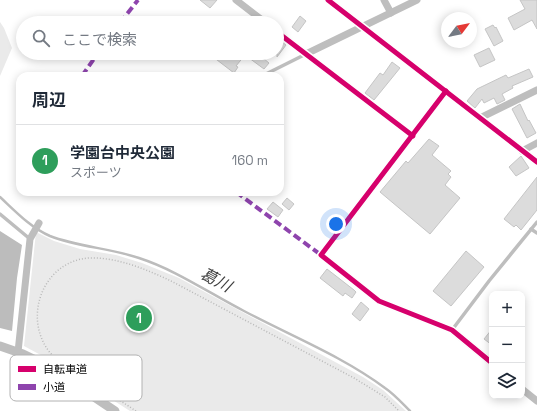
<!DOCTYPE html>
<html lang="ja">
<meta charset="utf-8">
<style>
body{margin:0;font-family:"Space Grotesk","Noto Sans JP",sans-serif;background:#f2f2f3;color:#1f2937}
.controls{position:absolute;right:12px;bottom:12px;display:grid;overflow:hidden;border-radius:8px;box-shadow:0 2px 10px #0003}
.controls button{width:36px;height:36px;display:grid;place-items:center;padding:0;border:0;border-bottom:1px solid #e0e1e3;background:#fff;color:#1f2937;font:20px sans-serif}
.compass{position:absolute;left:441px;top:12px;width:36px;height:36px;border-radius:50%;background:#fff;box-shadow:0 2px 10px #0003;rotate:58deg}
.you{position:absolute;left:336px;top:224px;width:14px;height:14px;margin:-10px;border:3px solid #fff;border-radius:50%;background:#1a73e8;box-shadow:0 0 0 6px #1a73e833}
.badge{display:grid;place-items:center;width:26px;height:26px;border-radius:50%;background:#595959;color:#fff;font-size:13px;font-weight:700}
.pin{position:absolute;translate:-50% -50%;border:2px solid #fff;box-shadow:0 1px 4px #0006}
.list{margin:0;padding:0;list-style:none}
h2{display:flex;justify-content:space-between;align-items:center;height:52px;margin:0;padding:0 16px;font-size:17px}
h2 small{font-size:13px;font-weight:400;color:#747a83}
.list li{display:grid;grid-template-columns:26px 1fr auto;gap:12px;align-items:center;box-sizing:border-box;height:72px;padding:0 16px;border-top:1px solid #e0e1e3}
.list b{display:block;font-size:15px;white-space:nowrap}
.list p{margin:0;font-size:13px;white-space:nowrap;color:#747a83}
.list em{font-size:13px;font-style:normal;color:#747a83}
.icon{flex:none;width:22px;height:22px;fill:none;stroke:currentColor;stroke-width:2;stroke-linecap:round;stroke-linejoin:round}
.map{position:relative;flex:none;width:537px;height:411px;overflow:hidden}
.search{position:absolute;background:#fff;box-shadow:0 2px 10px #0003;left:16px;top:16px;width:268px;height:44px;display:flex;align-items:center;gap:10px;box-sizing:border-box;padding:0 14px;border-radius:22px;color:#747a83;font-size:15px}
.panel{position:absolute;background:#fff;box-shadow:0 2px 10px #0003;left:16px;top:72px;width:268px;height:124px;border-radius:12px}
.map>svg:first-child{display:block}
.green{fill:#eaeaea}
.water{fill:#bcbcbc}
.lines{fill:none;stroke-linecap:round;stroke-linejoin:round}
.stream{stroke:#bcbcbc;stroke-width:2.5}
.building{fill:#dcdcdc;stroke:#c5c5c5}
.path{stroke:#b8b8b8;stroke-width:1.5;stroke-dasharray:1 2;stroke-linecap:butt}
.service{stroke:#bebebe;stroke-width:3.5}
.minor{stroke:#bebebe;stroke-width:7}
.tertiary{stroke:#bebebe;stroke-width:9}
.quiet{stroke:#8e44ad;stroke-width:4;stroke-dasharray:8 4;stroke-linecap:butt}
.cycleway-casing{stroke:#fff;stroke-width:8}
.cycleway{stroke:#d6006c;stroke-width:5}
.labels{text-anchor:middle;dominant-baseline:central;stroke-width:4;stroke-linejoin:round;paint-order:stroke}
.water-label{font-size:16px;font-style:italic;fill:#404040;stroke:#fff}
.key{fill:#fff;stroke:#b2b2b2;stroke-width:1}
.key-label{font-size:11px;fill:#000}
</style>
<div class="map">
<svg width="537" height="411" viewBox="0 0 537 411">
<rect width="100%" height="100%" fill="#fff"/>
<g class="green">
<polygon points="0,22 4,28 12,48 0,76"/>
<polygon points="36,232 54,241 80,249 116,255 142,263 179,278 363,377 383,390 406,411 130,411 50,360 24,346"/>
</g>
<polygon class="water" points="0,231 22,245 17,278 12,331 0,328"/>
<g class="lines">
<path class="stream" d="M0,197C15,211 31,228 50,236C78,247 110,248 139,258C176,270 209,293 244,311C291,336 342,356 385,388C394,394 402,403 410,411"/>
</g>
<g class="building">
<polygon points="200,0 217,0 210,8"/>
<polygon points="520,0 537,0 537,29 532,20 514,30 508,18 525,9"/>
<polygon points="300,16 306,21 298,32 292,27"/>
<polygon points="493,25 495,28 496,27 503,41 494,46 485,29"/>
<polygon points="277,38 286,45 277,57"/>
<polygon points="489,48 495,60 480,67 474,55"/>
<polygon points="208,53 257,53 269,63 264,69 245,55 236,66 238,67 234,73"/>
<polygon points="392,62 400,68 374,100 365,93 380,73 383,75"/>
<polygon points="529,69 533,77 512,86 513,88 502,94 505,100 497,104 494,98 484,103 482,99 475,108 467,101 477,89 506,75 508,78"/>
<polygon points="520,104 528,121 529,120 536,133 527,138 512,109"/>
<polygon points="429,139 439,146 432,155 451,171 448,174 451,177 445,185 460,198 430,234 380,192 406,161 408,163"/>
<polygon points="521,156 529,168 516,176 509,167"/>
<polygon points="537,177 537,210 521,230 516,225 514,227 504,219"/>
<polygon points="287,198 294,204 289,210 282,204"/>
<polygon points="273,202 283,210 278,217 267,209"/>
<polygon points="466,251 484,267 451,306 433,291"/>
<polygon points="327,269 354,290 356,292 352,298 345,293 343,296 320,278"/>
<polygon points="361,302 369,309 360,321 352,314"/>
<polygon points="492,329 492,345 484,339"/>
</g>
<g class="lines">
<path class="path" d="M136,411C118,399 100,388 82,376C70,369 57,362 48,350C23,315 44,261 89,258C118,257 148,270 173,282L354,378L385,397L399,411"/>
<g class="service">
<polyline points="262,76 306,54"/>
<polyline points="0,214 30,239"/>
<polyline points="531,229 537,233"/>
<polyline points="452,330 489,281 537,222"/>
</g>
<g class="minor">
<polyline points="236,0 266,23"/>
<polyline points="328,0 537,162"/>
<polyline points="384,0 391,13"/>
<polyline points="277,32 413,136"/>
<polyline points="306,54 417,0"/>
<polyline points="446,91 321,255 379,301 452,330 492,363"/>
<polyline points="480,118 537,90"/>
<polyline points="522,151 537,143"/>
<polyline points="18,352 30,239 39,223"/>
<polyline points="522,389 537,401"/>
</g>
<polyline class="tertiary" points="0,346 23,354 48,366 115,411"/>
<g class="quiet">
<polyline points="120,23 138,0"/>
<polyline points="82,76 98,53"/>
<polyline points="236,192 321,255"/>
</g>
<g class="cycleway-casing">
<g id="cycleway">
<polyline points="328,0 537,162"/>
<polyline points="277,32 413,136"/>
<polyline points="446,91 321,255 379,301 452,330 492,363"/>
</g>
</g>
<use href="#cycleway" class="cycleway"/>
</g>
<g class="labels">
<g class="water-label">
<text transform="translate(216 280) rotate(28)">葛川</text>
</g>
</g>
<rect x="10" y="355" width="132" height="46" rx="6" class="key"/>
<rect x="18" y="366" width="18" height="6" fill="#d6006c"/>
<rect x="18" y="384" width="18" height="6" fill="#8e44ad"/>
<g class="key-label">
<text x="43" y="373">自転車道</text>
<text x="43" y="391">小道</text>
</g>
</svg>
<div class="controls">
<button>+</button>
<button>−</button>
<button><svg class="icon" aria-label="layers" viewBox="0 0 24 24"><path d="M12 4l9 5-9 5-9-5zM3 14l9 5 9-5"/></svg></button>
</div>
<svg class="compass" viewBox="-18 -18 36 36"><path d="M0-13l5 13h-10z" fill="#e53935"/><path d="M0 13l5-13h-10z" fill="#747a83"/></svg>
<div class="you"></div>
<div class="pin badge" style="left:139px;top:318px;background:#2e9e5b">1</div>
<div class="search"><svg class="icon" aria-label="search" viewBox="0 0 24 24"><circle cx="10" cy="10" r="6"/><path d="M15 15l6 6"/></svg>ここで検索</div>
<section class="panel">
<h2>周辺<small></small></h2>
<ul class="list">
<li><span class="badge" style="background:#2e9e5b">1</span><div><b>学園台中央公園</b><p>スポーツ</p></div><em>160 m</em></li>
</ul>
</section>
</div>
